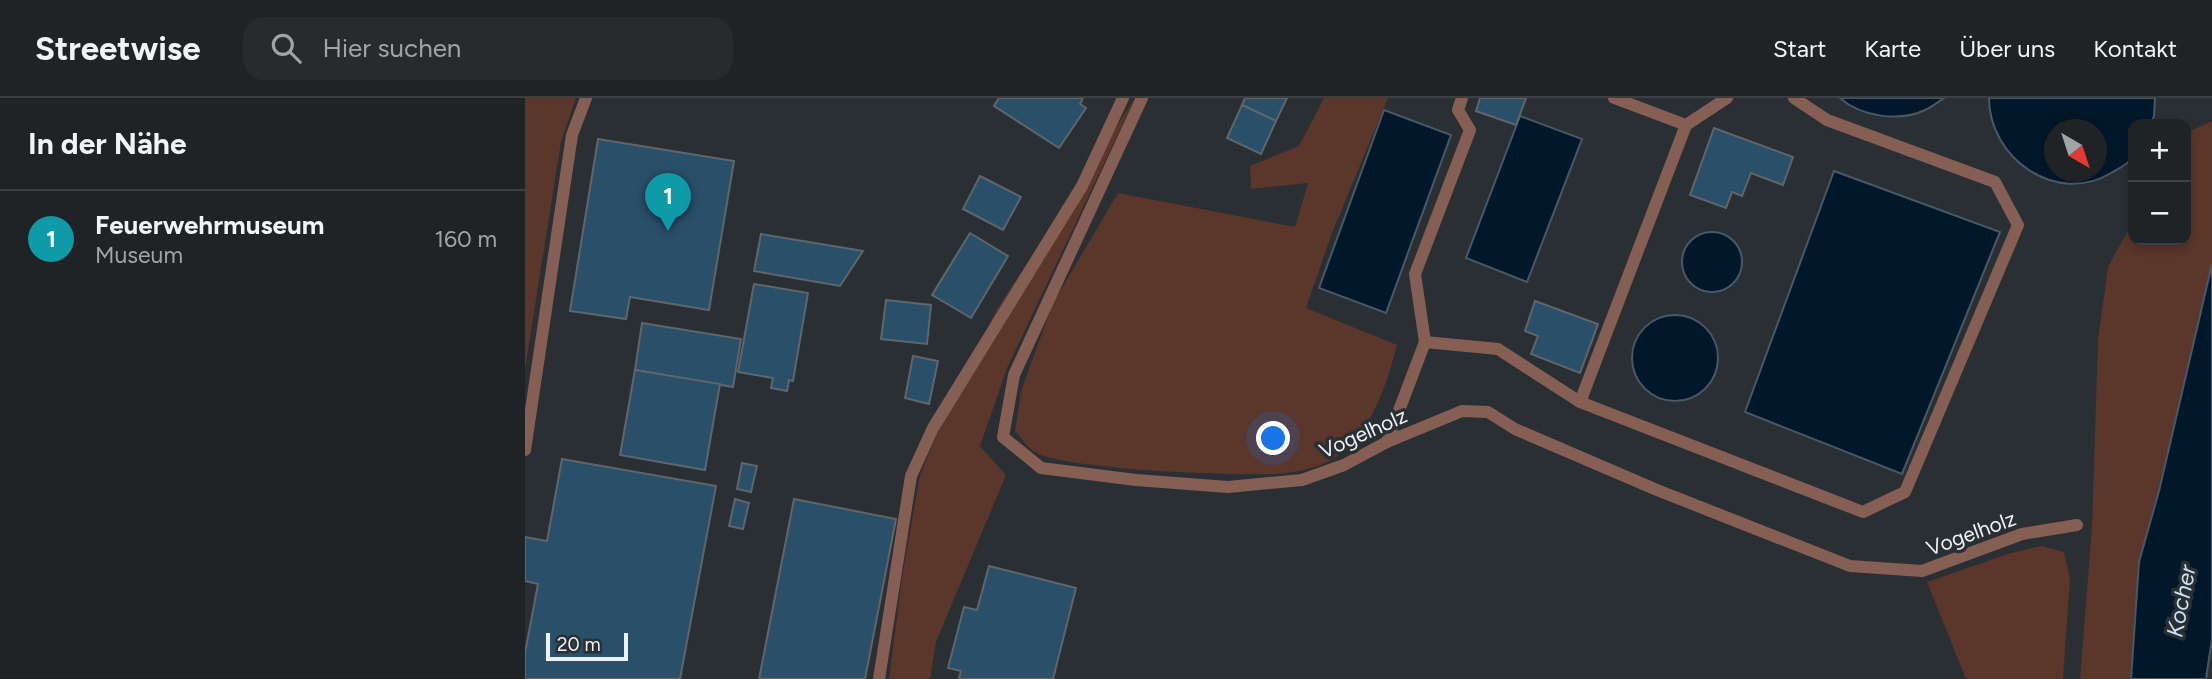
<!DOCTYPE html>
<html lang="de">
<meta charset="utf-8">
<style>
body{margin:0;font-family:Figtree,sans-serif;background:#272b2e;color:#f1f3f6}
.controls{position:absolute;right:21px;top:21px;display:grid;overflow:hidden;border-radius:14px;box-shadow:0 4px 10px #0003}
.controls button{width:63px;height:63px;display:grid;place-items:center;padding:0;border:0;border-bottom:2px solid #3c4043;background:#1f2326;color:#f1f3f6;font:35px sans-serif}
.compass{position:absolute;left:1519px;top:21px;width:63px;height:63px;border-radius:50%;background:#1f2326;box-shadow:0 4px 10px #0003;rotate:141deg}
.scale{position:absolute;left:21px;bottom:18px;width:82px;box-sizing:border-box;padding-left:7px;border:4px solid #eef2f5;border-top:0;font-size:19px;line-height:24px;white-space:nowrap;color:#eef2f5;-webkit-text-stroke:5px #292f33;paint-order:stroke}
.you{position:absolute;left:749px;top:341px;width:24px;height:24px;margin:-18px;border:5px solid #fff;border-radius:50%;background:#1a73e8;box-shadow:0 0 0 10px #1a73e833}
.badge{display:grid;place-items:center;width:46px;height:46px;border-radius:50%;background:#bca0f2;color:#fff;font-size:23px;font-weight:700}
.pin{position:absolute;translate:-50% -58px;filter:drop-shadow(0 2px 4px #0008)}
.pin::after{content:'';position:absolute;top:37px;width:24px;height:21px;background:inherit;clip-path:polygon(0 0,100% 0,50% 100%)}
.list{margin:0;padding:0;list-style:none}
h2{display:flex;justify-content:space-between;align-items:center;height:91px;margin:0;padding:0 28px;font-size:30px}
h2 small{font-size:23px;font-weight:400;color:#a1a4a7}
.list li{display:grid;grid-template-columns:46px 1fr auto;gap:21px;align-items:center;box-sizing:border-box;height:98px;padding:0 28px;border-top:2px solid #3c4043}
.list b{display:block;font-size:26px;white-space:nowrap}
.list p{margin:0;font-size:23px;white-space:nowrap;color:#a1a4a7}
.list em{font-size:23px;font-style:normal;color:#a1a4a7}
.icon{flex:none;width:38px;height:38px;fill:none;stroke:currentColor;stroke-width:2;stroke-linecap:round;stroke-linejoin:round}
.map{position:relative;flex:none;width:1687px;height:581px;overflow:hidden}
header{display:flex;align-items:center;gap:42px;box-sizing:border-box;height:98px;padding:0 35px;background:#1f2326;border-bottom:2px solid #3c4043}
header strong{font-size:33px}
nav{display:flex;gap:38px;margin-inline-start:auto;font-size:24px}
.search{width:490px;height:63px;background:#272b2e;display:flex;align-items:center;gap:18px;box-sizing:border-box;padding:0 24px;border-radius:21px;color:#a1a4a7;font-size:26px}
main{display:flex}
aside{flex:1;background:#1f2326}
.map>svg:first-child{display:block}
.green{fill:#5a362b}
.water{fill:#00182a;stroke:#475967;stroke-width:2;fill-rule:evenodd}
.building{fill:#2a4f69;stroke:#5f666b;stroke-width:2}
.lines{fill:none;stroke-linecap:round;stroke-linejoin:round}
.lane{stroke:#865f54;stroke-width:12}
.labels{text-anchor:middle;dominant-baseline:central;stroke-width:7;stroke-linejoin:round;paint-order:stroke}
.street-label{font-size:21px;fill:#eef2f5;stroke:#292f33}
.water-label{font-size:23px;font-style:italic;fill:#c9e2f4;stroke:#292f33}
</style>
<header>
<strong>Streetwise</strong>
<div class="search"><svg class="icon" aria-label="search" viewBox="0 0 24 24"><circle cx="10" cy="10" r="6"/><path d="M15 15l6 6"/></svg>Hier suchen</div>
<nav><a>Start</a><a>Karte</a><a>Über uns</a><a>Kontakt</a></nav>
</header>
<main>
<aside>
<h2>In der Nähe<small></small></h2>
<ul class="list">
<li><span class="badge" style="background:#0f9aa8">1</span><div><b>Feuerwehrmuseum</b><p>Museum</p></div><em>160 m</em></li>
</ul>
</aside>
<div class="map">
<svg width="1687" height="581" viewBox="0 0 1687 581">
<rect width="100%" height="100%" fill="#292f33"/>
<g class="green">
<polygon points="0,0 51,0 36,44 0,271"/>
<polygon points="610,0 482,270 455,348 481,377 411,544 405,581 364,581 377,479 395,377 426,302 471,213"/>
<path d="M799,0H863L807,135L781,210L872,247C861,288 846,337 808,361C793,370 768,375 751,376C712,378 534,372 508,353C501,348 496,339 490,333L496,293L528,205L593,95L770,129L783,85L726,91L725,68L774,48Z"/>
<polygon points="1687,23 1687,166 1634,393 1614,464 1606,581 1555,581 1567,428 1573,241 1583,169 1608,123 1608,142 1661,142 1661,39 1665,33"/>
<polygon points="1517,448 1539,454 1545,480 1538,581 1441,581 1402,484 1486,455"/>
</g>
<g class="water">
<path d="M1315,0H1419C1413,4 1407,9 1400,12C1375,24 1336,19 1315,0Z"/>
<path d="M1464,0H1630L1629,18L1626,26H1608C1608,35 1611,51 1608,59C1604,66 1593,71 1586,75C1531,108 1464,60 1464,0ZM1530,32H1572V74H1530Z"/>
<polygon points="859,12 926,37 861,215 794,190"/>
<polygon points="995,18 1057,41 1002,184 941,160"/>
<polygon points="1309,73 1475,134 1377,376 1220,314"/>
<circle cx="1187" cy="164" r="30"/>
<polygon points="1687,166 1687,541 1681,581 1606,581 1614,464 1634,393"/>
<circle cx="1150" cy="260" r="43"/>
</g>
<g class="building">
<polygon points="474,0 558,0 555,6 561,10 534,50 469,8"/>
<polygon points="720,0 762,0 751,23 717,7"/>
<polygon points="955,0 1001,0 991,27 951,13"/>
<polygon points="717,7 751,23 736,56 702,40"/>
<polygon points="1189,30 1268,59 1258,87 1226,75 1217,98 1207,94 1201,110 1165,97"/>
<polygon points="73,41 209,63 184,212 105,199 101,221 45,213"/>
<polygon points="455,78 496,99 478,132 438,111"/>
<polygon points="445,135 483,158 446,220 407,197"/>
<polygon points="236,136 338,153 315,188 229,173"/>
<polygon points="229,186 283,195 268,283 264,282 262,293 246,290 248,280 213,274"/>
<polygon points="361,202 406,207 402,246 356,241"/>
<polygon points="1010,203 1073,226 1055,275 1006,256 1013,238 1000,233"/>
<polygon points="117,225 216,241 208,289 110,272"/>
<polygon points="388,258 413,263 404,306 380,300"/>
<polygon points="110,272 195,286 180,372 95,357"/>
<polygon points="37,361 191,388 155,581 0,581 0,555 13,486 0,483 0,439 22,443"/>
<polygon points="217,365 232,368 226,394 212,391"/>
<polygon points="210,401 224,405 218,431 204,428"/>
<polygon points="269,401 371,421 340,581 234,581"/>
<polygon points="464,468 551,490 528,581 434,581 436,573 423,570 439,509 452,512"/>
</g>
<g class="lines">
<g class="lane">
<polyline points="617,0 489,277 478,339 516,370 611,382 703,389 777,382 819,367 862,344 937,313 963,314 990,331 1132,392 1325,468 1397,473 1497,436 1552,427"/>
<polyline points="1089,0 1161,27"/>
<polyline points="900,244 973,251 1055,304 1338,414 1380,394 1493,127 1470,84 1302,22 1269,0"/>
<polyline points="1055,304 1161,27 1202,0"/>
<polyline points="862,344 900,244 890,176 945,32 933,12 937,0"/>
<polyline points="0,352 47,37 61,0"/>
<polyline points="354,581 386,378 408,330 557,88 598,0"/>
</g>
</g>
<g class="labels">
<g class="street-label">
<text transform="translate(838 335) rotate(-24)">Vogelholz</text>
<text transform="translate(1446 435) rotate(-20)">Vogelholz</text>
</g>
<g class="water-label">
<text transform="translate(1656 503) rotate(-79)">Kocher</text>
</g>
</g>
</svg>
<div class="controls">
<button>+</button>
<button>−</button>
</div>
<svg class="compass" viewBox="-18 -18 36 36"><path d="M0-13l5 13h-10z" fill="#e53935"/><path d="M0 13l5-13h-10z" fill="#a1a4a7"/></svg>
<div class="scale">20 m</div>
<div class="you"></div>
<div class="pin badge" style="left:143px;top:133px;background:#0f9aa8">1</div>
</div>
</main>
